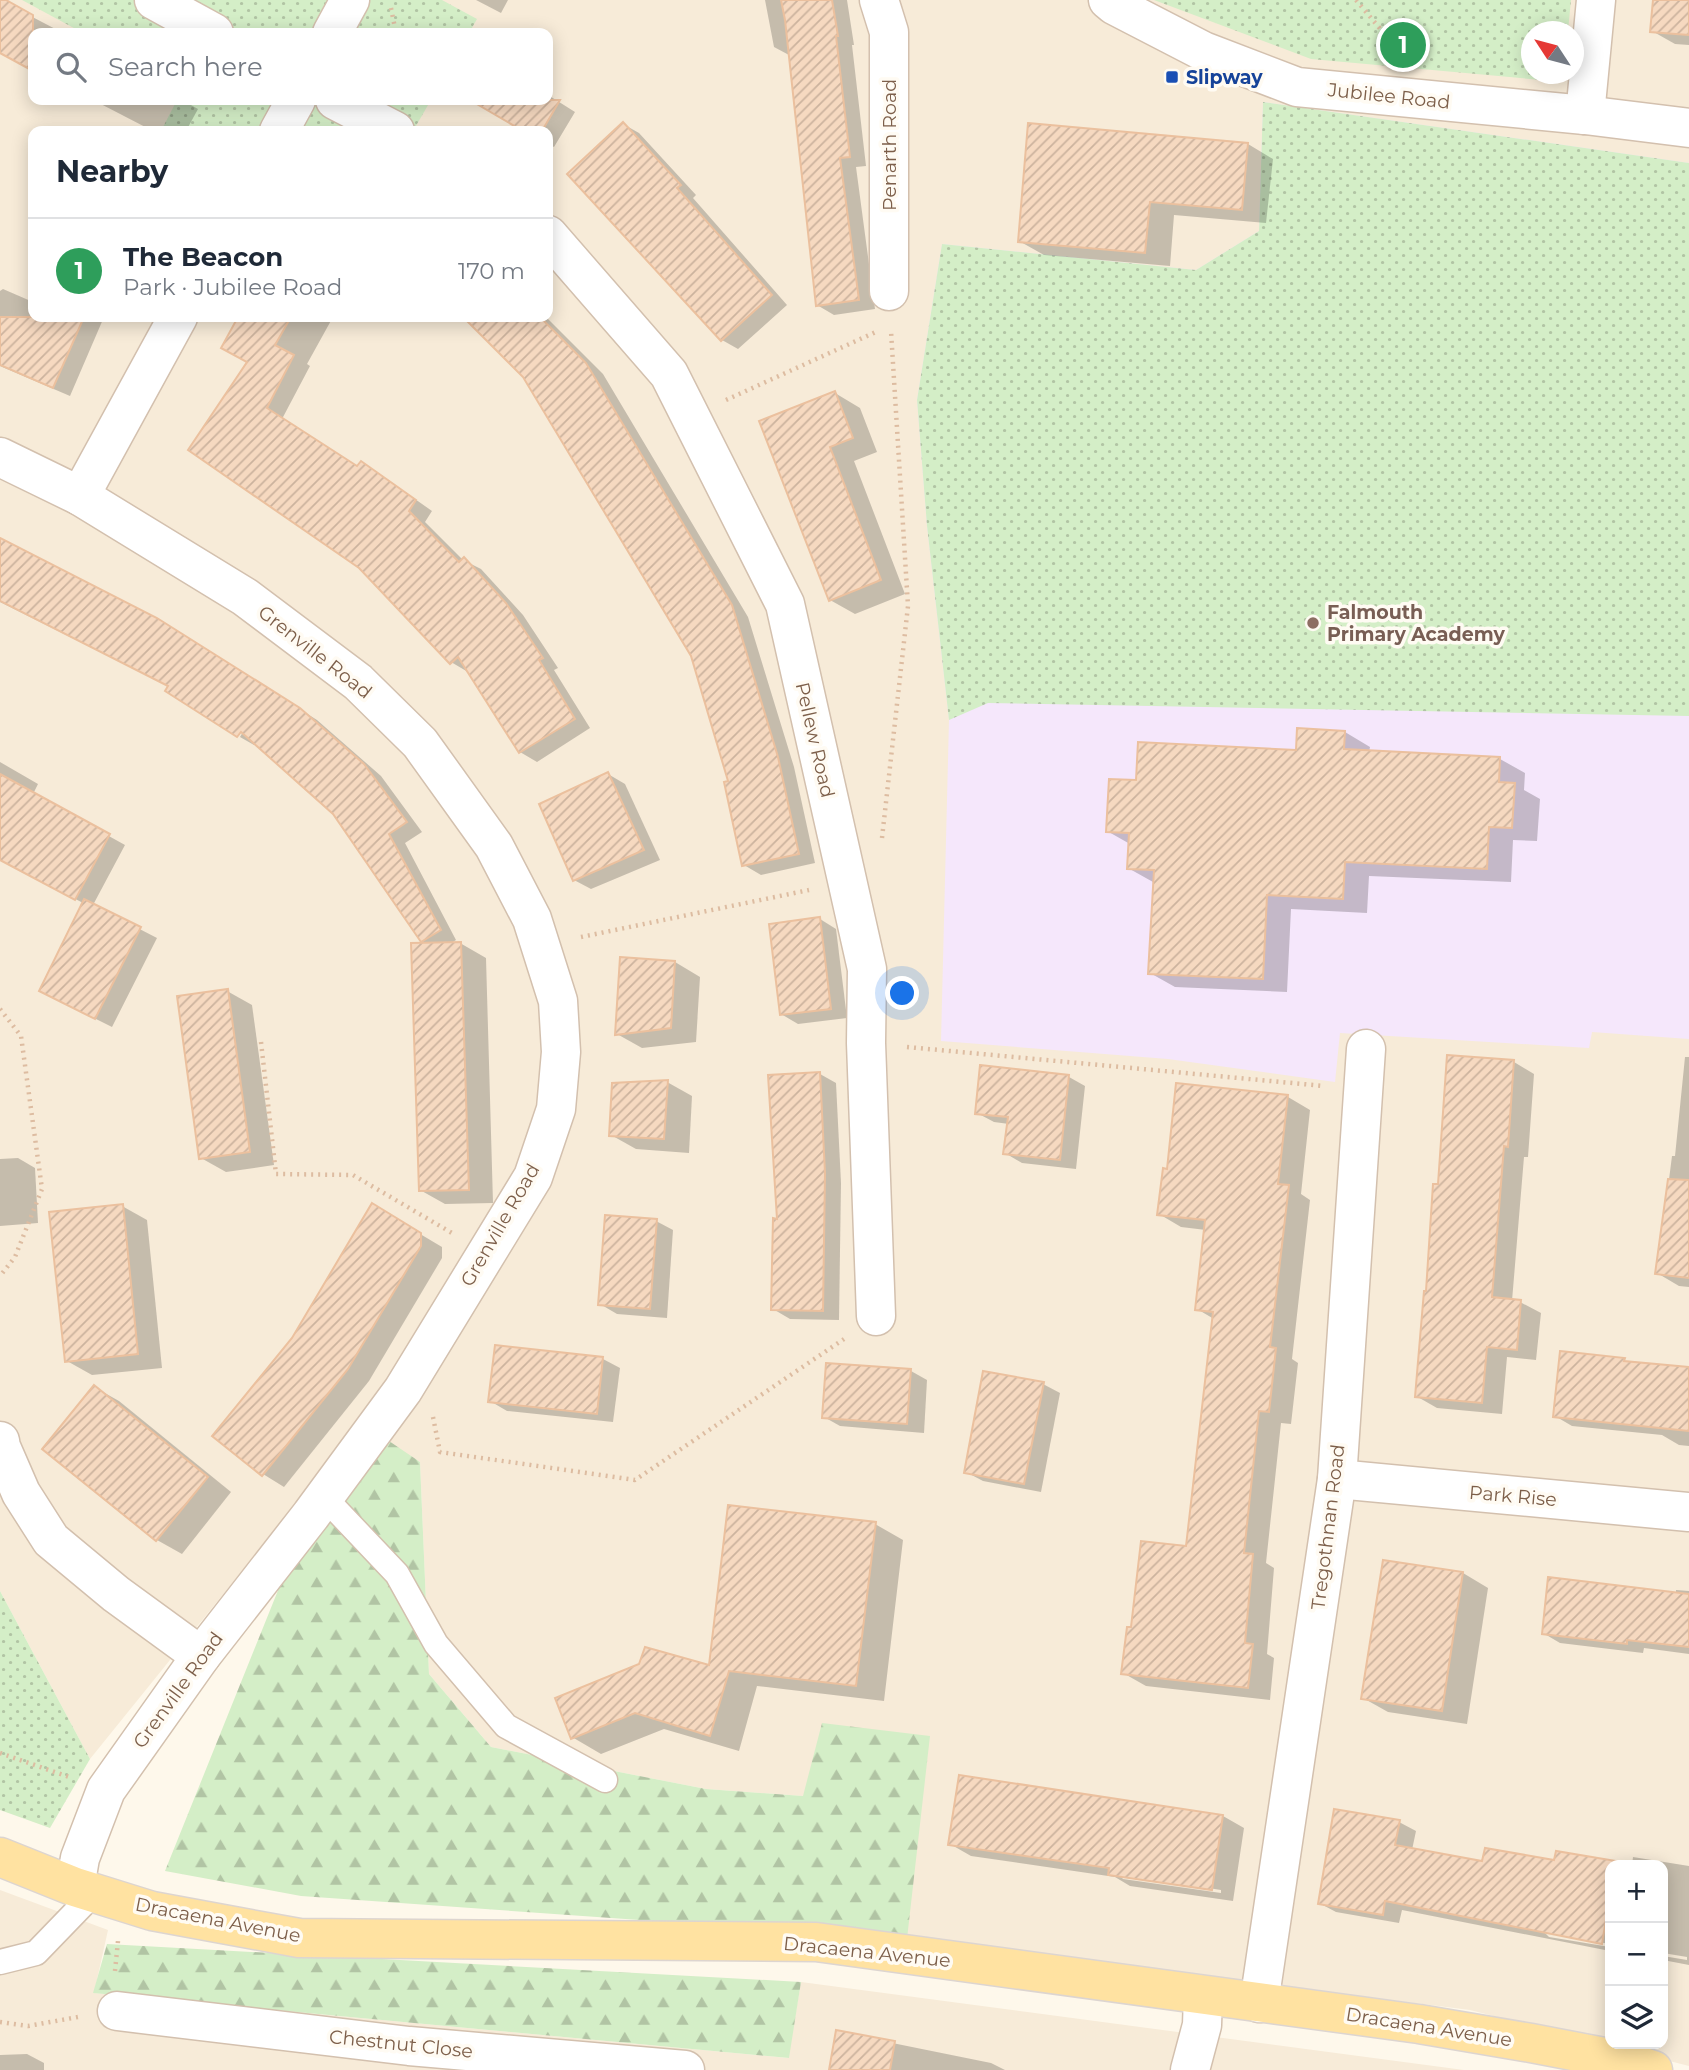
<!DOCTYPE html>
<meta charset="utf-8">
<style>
body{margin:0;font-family:Montserrat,sans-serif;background:#f6f6f7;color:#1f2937}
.controls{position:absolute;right:21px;bottom:21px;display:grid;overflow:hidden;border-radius:14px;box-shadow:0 4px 18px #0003}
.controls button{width:63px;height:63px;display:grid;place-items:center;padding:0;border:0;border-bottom:2px solid #e0e1e3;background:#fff;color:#1f2937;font:35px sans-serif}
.compass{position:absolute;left:1521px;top:21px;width:63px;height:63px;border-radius:50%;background:#fff;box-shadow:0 4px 18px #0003;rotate:306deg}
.you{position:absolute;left:903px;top:994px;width:24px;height:24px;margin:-18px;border:5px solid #fff;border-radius:50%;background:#1a73e8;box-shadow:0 0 0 10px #1a73e833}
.badge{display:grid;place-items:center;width:46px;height:46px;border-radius:50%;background:#0b8043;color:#fff;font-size:23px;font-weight:700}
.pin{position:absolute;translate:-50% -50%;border:4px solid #fff;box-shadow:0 2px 7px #0006}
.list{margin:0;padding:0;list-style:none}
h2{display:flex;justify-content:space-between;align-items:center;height:91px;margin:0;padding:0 28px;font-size:30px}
h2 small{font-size:23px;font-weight:400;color:#747a83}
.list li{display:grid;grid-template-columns:46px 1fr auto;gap:21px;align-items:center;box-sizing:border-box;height:105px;padding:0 28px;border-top:2px solid #e0e1e3}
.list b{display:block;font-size:26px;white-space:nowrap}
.list p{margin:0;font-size:23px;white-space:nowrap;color:#747a83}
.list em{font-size:23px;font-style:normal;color:#747a83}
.icon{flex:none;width:38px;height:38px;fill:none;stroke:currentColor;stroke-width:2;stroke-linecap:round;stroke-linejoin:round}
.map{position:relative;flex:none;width:1689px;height:2070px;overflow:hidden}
.search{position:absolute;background:#fff;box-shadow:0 4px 18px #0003;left:28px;top:28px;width:525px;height:77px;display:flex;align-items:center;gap:18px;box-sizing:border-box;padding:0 24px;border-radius:14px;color:#747a83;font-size:26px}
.panel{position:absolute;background:#fff;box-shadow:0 4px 18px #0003;left:28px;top:126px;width:525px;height:196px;border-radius:14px}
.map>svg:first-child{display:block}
.residential{fill:#f7ebd8;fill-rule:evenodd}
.education{fill:#f5e7fb}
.grass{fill:url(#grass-dots)}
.forest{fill:url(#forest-firs)}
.shadow{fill:#0003;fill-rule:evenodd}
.building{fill:url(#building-hatch);stroke:#ebc09e;stroke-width:2}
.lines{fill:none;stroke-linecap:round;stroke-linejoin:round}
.lane-casing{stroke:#d3c0ae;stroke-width:27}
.street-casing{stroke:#d3c0ae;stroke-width:41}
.primary-casing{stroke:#ddd5d0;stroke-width:41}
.path{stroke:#ddbca1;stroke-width:4.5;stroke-dasharray:2 5;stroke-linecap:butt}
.lane{stroke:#fff;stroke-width:24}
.street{stroke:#fff;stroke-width:38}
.primary{stroke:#ffe2a1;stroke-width:38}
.transit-dot{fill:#1a4fb4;stroke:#fffbf3;stroke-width:2.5}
.education-dot{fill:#8d6e63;stroke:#fffbf3;stroke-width:2.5}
.labels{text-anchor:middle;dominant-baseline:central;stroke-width:7;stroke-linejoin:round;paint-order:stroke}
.transit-label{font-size:19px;font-weight:bold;fill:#164399;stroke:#fffbf3;text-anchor:start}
.street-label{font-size:19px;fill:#7d5f4a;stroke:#fffbf3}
.education-label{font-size:19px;font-weight:bold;fill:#785e54;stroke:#fffbf3;text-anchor:start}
</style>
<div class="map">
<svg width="1689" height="2070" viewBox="0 0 1689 2070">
<defs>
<pattern id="grass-dots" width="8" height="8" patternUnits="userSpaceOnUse" patternTransform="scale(1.75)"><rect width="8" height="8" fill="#d4eec7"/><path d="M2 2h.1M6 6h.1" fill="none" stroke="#b1c4a4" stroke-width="1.8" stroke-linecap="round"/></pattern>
<pattern id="forest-firs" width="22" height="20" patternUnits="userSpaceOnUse" patternTransform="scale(1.75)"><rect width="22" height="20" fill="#d4eec7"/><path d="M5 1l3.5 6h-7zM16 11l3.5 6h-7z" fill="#b1c4a4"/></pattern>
<pattern id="building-hatch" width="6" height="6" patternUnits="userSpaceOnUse" patternTransform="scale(1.75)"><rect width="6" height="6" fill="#f6d9c0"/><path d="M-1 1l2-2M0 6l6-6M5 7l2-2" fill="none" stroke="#ccb39e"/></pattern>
</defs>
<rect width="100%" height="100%" fill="#fef8eb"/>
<g class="residential">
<path d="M0,0H1689V2066L1470,2010L907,1939L803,1796L706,1789L491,1747L429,1674L420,1462L359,1426L90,1759L0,1591ZM1532,32H1574V74H1532ZM33,33H548V100H33ZM33,131H548V317H33ZM1610,1865H1663V2044H1610Z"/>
<polygon points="0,1890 108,1930 94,1993 788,2058 801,1982 1464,2070 0,2070"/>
</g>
<polygon class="education" points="1263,102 1689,163 1689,1039 1592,1032 1589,1048 1340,1033 1335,1082 1168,1059 941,1041 949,720 927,526 917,400 942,244 1196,270 1259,231"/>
<g class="grass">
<polygon points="22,0 442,0 477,19 469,33 83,33"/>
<polygon points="1154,0 1571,0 1568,31 1532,32 1532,74 1564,74 1563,82 1311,59"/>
<polygon points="177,100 431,100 413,131 161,131"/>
<polygon points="1263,102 1689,163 1689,716 988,703 949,720 927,526 917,400 942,244 1196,270 1259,231"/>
<polygon points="0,1591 90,1759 50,1828 0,1810"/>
</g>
<g class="forest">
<polygon points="389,1441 420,1462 429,1674 491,1747 706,1789 803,1796 822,1723 930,1736 907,1939 301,1896 165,1871 281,1583"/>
<polygon points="107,1944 801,1982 789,2058 93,1993"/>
</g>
<g class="shadow">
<polygon points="0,0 63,33 33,33 33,70 0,52"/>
<polygon points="476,0 508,0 501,13"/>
<polygon points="765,0 847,0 854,45 852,45 866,166 856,167 875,309 834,315 817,305 789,55 774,47"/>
<polygon points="1655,0 1689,0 1689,45 1675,44 1652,31"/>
<polygon points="548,95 575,112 554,147 548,144 548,131 526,131 474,100 548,100"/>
<polygon points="93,100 182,100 198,109 186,131 153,131"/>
<polygon points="623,124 639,133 696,195 693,198 787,305 738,349 722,340"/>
<polygon points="1248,144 1273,159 1266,223 1174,215 1170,266 1044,255 1019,241"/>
<polygon points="3,289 33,302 33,317 104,317 70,396 0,366 0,291"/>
<polygon points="240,317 333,317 307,364 310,366 282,419 358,468 378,473 432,511 425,522 463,560 481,569 523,615 558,668 554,670 590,728 537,762 520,752 468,672 451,662 360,566 190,449 249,362 224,347"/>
<polygon points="465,317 546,317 603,374 748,617 794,767 815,863 761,875 744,865 730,783 692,656 524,376"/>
<polygon points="835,393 860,408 877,452 854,461 905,594 855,614 830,600 761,422"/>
<polygon points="0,540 174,630 317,720 381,776 422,832 405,843 456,940 450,944 460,943 486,958 493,1203 445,1204 420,1190 427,944 422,941 334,812 256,743 254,745 240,737 247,725 0,602"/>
<polygon points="1345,732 1370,747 1369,752 1500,759 1525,773 1524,790 1540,799 1537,841 1513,840 1511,882 1369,876 1367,913 1291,909 1287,992 1175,987 1150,973 1153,882 1128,868 1130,844 1107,831 1138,782 1297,752"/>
<polygon points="0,762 38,784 33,794 125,845 93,905 157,938 112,1027 58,1000 83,903 0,859"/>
<polygon points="608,774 625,784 660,860 591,889 574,880"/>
<polygon points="820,919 836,929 847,1018 798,1024 781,1014"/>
<polygon points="675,962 700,977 696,1042 642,1048 617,1034"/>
<polygon points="227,991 252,1005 274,1165 226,1172 201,1158"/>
<polygon points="1685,1057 1689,1057 1689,1287 1679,1286 1657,1273 1672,1156 1675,1156"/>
<polygon points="1514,1062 1534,1074 1528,1157 1524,1157 1512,1301 1520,1302 1541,1313 1536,1360 1507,1357 1502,1414 1437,1408 1416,1396 1427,1293"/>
<polygon points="820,1074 836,1083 841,1183 839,1320 790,1319 773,1309 778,1220"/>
<polygon points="1069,1077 1085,1086 1076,1169 1022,1163 1005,1153 1009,1124 994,1122 977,1113"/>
<polygon points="667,1082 692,1096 689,1153 636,1149 611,1135"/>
<polygon points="1288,1097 1310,1110 1301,1194 1310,1200 1292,1359 1298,1363 1291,1424 1281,1423 1266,1563 1274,1568 1267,1654 1274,1658 1270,1700 1146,1686 1123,1673 1133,1629 1188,1548 1214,1319 1197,1309 1206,1230 1181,1227 1159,1214 1168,1171"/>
<polygon points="18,1158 35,1168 38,1223 0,1226 0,1159"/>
<polygon points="122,1206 147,1220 162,1368 92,1375 67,1361"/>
<polygon points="373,1206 442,1247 442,1258 369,1381 284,1487 263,1474 293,1339"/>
<polygon points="656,1221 673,1230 667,1318 617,1314 600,1304"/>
<polygon points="496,1347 603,1359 620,1368 613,1422 507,1411 490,1401"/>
<polygon points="1624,1360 1631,1364 1689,1369 1689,1446 1679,1445 1662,1435 1572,1426 1555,1416"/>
<polygon points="911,1371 927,1380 924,1433 840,1426 824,1417"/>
<polygon points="1043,1384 1060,1393 1041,1492 983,1481 966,1472"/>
<polygon points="94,1387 119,1401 231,1492 182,1554 157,1540"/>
<polygon points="875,1524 903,1540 884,1701 757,1686 739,1751 664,1729 601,1754 572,1737 711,1668"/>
<polygon points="1463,1573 1488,1588 1467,1724 1388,1712 1363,1698"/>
<polygon points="1676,1590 1689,1591 1689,1654 1644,1648 1643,1653 1560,1643 1543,1633 1676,1594"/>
<path d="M1223,1816L1244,1828L1233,1901L1130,1886L1115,1877L971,1856L950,1844ZM1119,1874L1221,1890V1893L1123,1879Z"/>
<polygon points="1399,1822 1416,1831 1412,1850 1484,1863 1555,1862 1557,1853 1629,1865 1610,1865 1610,1944 1545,1933 1549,1937 1610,1947 1610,1951 1402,1910 1399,1923 1336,1912 1319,1903"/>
<polygon points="1633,1857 1689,1866 1689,1965 1663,1960 1663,1956 1687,1960 1687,1957 1663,1953 1663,1865 1632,1865"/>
<polygon points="838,2032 991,2063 1005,2070 831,2070"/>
<polygon points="27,2054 44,2063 44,2070 0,2070 0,2055"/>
</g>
<g class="building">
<polygon points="0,0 6,0 33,15 33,71 0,53"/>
<polygon points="781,0 832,0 838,36 836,36 850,157 840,158 859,300 816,306 785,20"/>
<polygon points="1653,0 1689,0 1689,35 1650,32"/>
<polygon points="470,100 560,100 542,131 523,131"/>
<polygon points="623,122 681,185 677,188 772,295 721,341 567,174"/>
<polygon points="1028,123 1248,143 1242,210 1150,202 1145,253 1018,242"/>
<polygon points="0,317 84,317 53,388 0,365"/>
<polygon points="238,317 291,317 275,345 294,355 267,408 357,466 361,461 416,500 409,511 459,562 464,557 506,603 543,658 539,660 575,719 519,753 458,657 450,664 359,568 188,450 247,362 221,348"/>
<polygon points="463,317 540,317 586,363 732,605 778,757 799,854 742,866 724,782 728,781 691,656 523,377"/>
<polygon points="835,391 853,438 830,447 881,580 829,601 759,421"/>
<polygon points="0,538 157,618 300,708 364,764 407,822 389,834 441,930 421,942 333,814 241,732 237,737 165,691 168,686 0,601"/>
<polygon points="1297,728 1345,731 1344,749 1500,757 1499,782 1515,783 1512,828 1489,827 1487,869 1345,862 1343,899 1267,895 1263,979 1148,974 1154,870 1127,869 1129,833 1106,832 1109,779 1136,780 1138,742 1296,750"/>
<polygon points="608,772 644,850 573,881 539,804"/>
<polygon points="0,774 110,834 75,900 0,860"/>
<polygon points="84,899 141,927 95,1019 39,991"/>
<polygon points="820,917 831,1009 780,1015 769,924"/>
<polygon points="461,942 469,1190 419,1191 411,943"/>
<polygon points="620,957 675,961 671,1028 615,1035"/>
<polygon points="228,989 250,1152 199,1159 177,996"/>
<polygon points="1447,1055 1514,1060 1508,1147 1504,1146 1492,1297 1521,1300 1517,1350 1487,1347 1482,1403 1415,1397 1424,1291 1426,1291 1433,1184 1438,1184"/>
<polygon points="980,1065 1069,1075 1060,1160 1003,1154 1008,1117 975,1114"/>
<polygon points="820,1072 825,1173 823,1311 771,1310 773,1218 777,1219 768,1075"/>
<polygon points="668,1080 664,1139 609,1136 612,1083"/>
<polygon points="1176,1083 1288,1095 1278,1184 1289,1185 1270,1347 1276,1348 1269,1412 1259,1411 1244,1553 1253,1554 1245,1643 1253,1644 1248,1688 1121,1674 1127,1627 1131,1627 1141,1541 1186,1546 1213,1312 1195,1310 1205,1220 1157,1215 1163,1168 1167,1169"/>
<polygon points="1668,1179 1689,1180 1689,1278 1655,1274"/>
<polygon points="372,1203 421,1233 421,1246 348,1369 262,1476 212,1436 292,1338"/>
<polygon points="123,1204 138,1354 65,1362 49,1212"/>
<polygon points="605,1215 657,1219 650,1309 598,1305"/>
<polygon points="495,1345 603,1357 597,1414 488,1402"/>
<polygon points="1560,1351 1625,1358 1624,1361 1689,1367 1689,1431 1553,1417"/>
<polygon points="826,1363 911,1369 907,1424 822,1418"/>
<polygon points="983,1371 1044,1382 1024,1484 964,1473"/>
<polygon points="94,1385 208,1477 156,1541 42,1449"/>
<polygon points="728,1505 876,1522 856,1686 729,1671 710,1736 635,1713 571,1739 555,1698 639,1664 645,1647 709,1665"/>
<polygon points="1383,1560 1463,1572 1442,1711 1361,1699"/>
<polygon points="1548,1577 1689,1594 1689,1647 1627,1640 1627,1644 1542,1634"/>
<polygon points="959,1775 1223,1815 1212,1890 1108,1875 1109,1868 948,1845"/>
<polygon points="1334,1809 1400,1820 1395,1845 1482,1861 1485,1848 1554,1860 1556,1851 1616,1861 1615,1865 1610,1865 1610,1895 1602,1944 1385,1901 1383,1915 1318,1904"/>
<polygon points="836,2030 895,2041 890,2070 829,2070"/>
</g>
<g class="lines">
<g class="lane-casing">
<g id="lane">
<polyline points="324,1497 397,1574 436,1644 506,1726 605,1780"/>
<polyline points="0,1962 36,1953 94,1893"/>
</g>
</g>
<g class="street-casing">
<g id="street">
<polyline points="154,0 214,33"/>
<polyline points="879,0 889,32 889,291"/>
<polyline points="1108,0 1114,5 1203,51 1297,87 1585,115 1689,128"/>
<polyline points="332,33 350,0"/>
<polyline points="335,100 395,131"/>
<polyline points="1585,115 1596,0"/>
<polyline points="279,131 296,100"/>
<polyline points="548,235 669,374 785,604 867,969 866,1043 876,1316"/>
<polyline points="0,457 80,496 245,597 358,682 420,743 494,846 532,919 558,1001 561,1052 556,1109 533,1177 403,1390 311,1515 201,1656 106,1790 80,1858 75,1887"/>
<polyline points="80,496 178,317"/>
<polyline points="0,1441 1,1447 21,1493 51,1540 116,1594 201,1656"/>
<polyline points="1337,1479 1689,1512"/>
<polyline points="1259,2003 1337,1479 1366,1049"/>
<polyline points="117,2011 409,2046 685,2070"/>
<polyline points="1190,2070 1202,2025 1203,1996"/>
</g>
</g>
<g class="primary-casing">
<polyline id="primary" points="0,1857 75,1887 152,1911 299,1938 816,1942 1419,2024 1531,2043 1625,2061 1653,2070"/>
</g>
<g class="path">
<polyline points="1356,0 1403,56"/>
<polyline points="391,8 396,33"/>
<polyline points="726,400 878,331"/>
<polyline points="882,838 908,606 891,331"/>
<polyline points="581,937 809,890"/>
<polyline points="0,1009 21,1036 42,1189 15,1257 0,1276"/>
<polyline points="261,1042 276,1174 353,1175 452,1233"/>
<polyline points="907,1047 1324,1086"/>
<polyline points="433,1417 440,1452 635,1480 844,1339"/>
<polyline points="0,1753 69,1777"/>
<polyline points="115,1971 118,1941"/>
<polyline points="0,2022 28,2026 78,2017"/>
</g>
<use href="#lane" class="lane"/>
<use href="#street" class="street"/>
<use href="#primary" class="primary"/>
</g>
<rect class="transit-dot" x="1165" y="70" width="14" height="14" rx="3.5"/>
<circle class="education-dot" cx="1313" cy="623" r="7"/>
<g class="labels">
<g class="transit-label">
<text x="1186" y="77">Slipway</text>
</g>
<g class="street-label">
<text transform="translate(1389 96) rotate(6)">Jubilee Road</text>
<text transform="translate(889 145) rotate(-90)">Penarth Road</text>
<text transform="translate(315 652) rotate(38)">Grenville Road</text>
<text transform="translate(815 740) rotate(77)">Pellew Road</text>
<text transform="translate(500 1225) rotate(-60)">Grenville Road</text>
<text transform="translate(1513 1496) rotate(5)">Park Rise</text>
<text transform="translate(1328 1527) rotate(-83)">Tregothnan Road</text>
<text transform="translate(178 1690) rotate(-54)">Grenville Road</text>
<text transform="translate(218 1920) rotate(11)">Dracaena Avenue</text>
<text transform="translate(867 1952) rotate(6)">Dracaena Avenue</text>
<text transform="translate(1429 2027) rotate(9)">Dracaena Avenue</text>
<text transform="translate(401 2044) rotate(6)">Chestnut Close</text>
</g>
<g class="education-label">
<text x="1327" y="612">Falmouth<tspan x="1327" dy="22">Primary Academy</tspan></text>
</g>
</g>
</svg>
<div class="controls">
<button>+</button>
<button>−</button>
<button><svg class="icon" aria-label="layers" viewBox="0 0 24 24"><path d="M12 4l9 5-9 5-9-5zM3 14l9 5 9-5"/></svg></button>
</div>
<svg class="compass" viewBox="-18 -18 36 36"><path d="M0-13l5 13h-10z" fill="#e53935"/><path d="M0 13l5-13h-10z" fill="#747a83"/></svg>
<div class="you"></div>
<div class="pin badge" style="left:1403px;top:45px;background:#2e9e5b">1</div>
<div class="search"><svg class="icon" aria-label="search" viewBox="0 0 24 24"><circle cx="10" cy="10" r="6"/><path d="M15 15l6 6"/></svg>Search here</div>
<section class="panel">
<h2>Nearby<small></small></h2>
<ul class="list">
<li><span class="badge" style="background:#2e9e5b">1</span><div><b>The Beacon</b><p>Park · Jubilee Road</p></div><em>170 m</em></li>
</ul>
</section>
</div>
